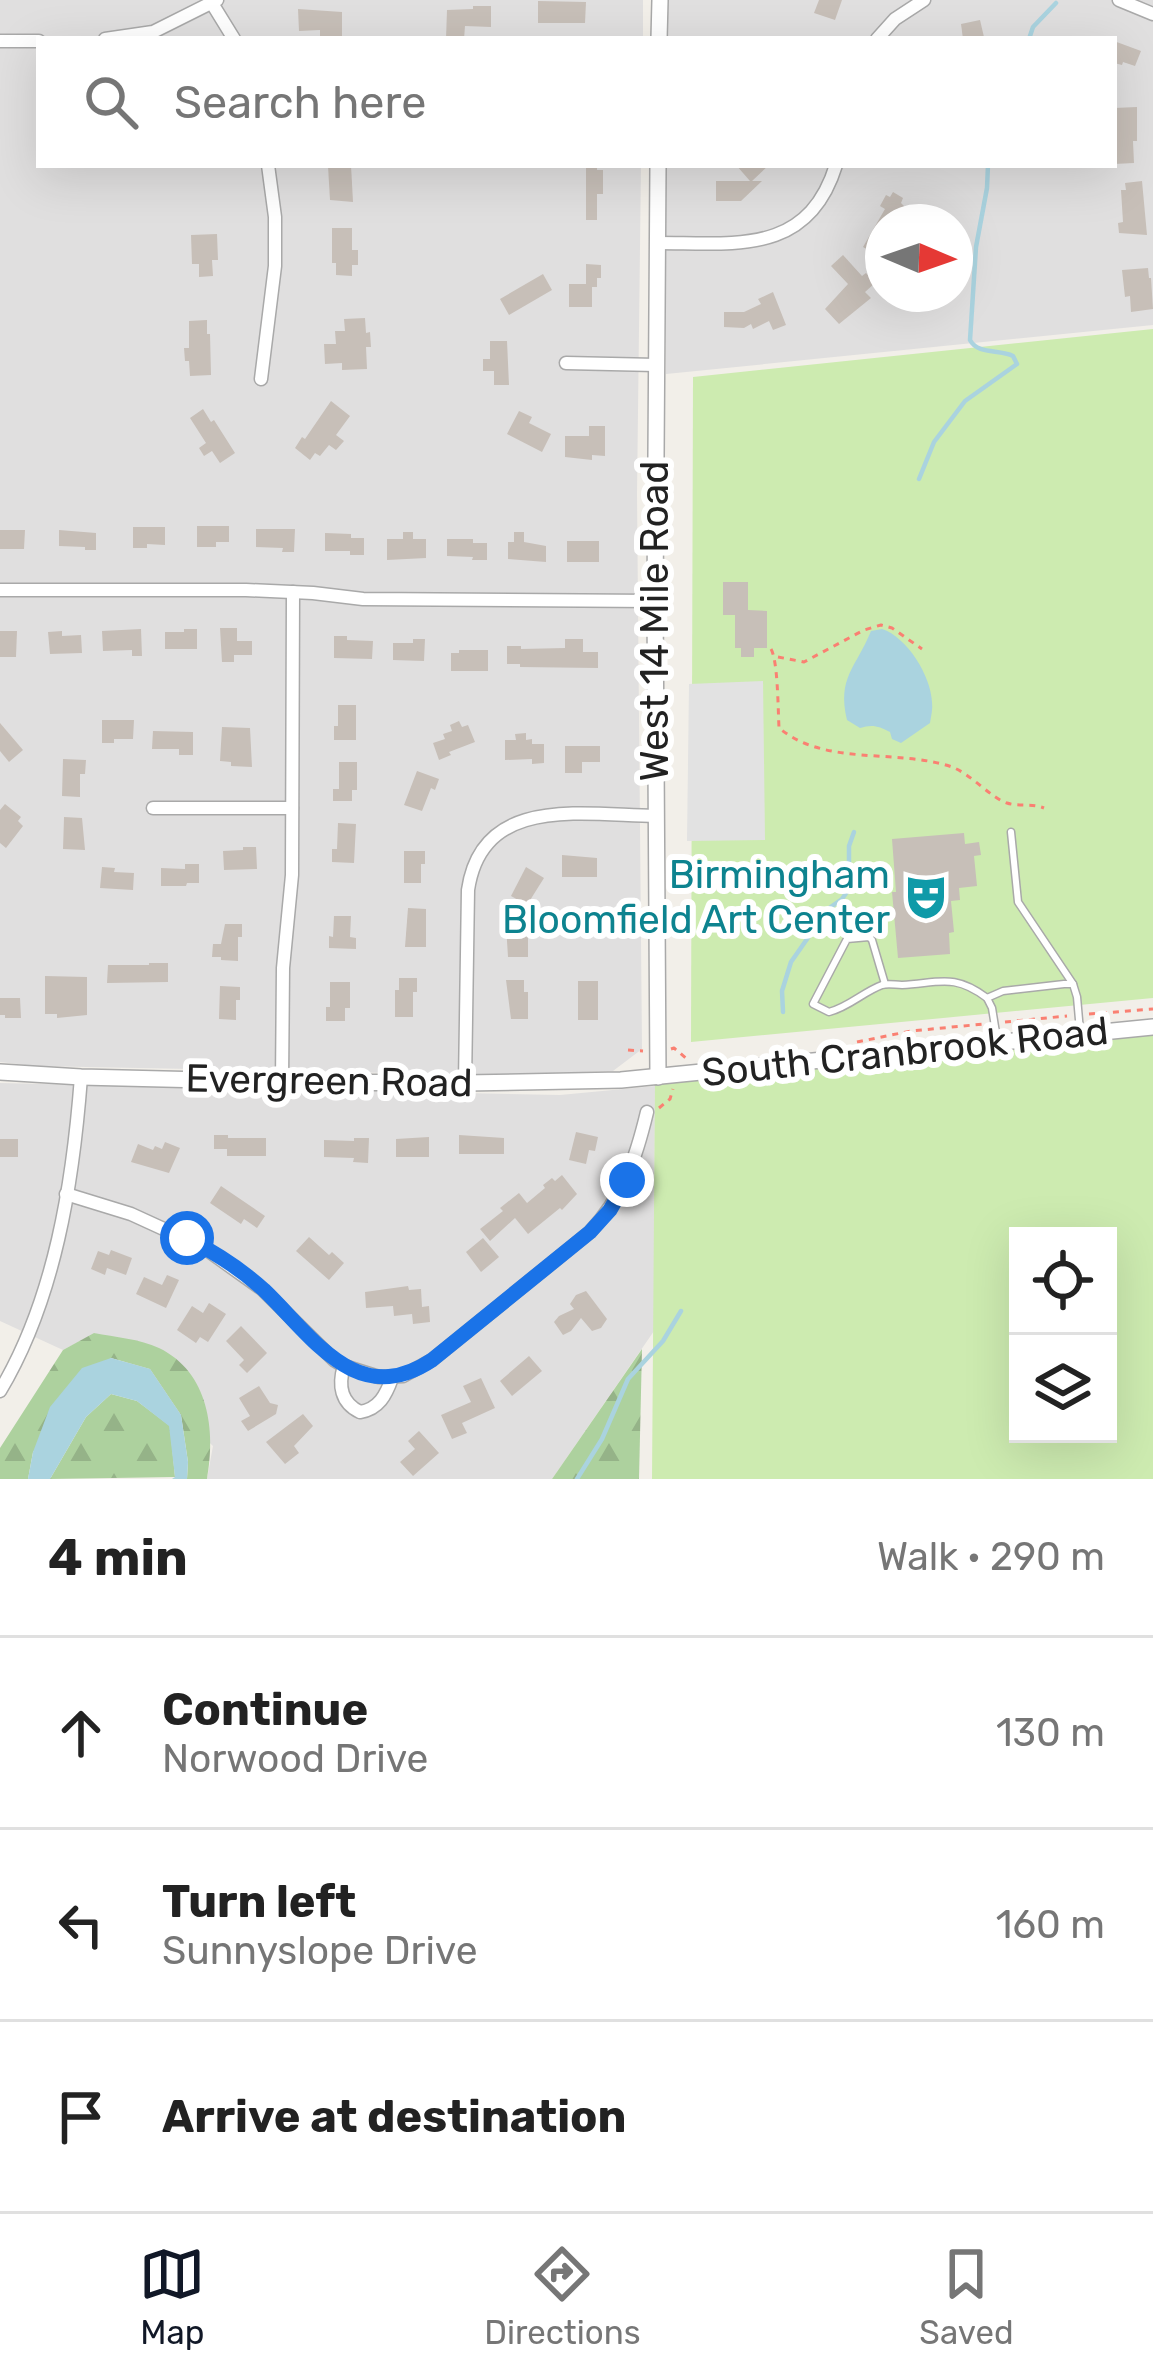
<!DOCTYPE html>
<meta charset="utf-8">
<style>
body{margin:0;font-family:Rubik,sans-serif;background:#f6f6f6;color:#222}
.controls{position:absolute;right:36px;bottom:36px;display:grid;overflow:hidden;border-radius:0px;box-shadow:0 12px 48px #0002}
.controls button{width:108px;height:108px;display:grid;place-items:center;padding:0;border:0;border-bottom:3px solid #e0e0e0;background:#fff;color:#222;font:60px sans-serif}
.compass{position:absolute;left:865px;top:204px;width:108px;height:108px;border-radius:50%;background:#fff;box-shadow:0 12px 48px #0002;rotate:92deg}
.stop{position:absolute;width:36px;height:36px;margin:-27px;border:9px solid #1a73e8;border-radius:50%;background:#fff}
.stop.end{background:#1a73e8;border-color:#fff;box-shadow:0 3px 12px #0008}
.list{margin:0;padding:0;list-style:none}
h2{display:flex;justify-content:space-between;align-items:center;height:156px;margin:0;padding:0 48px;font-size:51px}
h2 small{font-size:39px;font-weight:400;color:#767676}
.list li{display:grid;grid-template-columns:78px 1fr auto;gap:36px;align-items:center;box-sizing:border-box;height:192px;padding:0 48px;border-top:3px solid #e0e0e0}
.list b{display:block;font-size:45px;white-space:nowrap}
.list p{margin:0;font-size:39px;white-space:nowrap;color:#767676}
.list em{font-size:39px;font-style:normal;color:#767676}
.icon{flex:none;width:66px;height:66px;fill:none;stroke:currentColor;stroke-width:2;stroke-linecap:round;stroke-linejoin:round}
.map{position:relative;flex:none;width:1153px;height:1479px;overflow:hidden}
.search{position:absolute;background:#fff;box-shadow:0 12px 48px #0002;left:36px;right:36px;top:36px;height:132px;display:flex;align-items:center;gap:30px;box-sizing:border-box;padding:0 42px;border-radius:0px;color:#767676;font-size:45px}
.sheet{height:732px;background:#fff}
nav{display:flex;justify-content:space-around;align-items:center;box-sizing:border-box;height:168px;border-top:3px solid #e0e0e0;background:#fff;font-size:33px;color:#767676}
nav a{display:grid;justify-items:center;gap:6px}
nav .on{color:#111827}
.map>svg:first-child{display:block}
.residential{fill:#e0dfdf;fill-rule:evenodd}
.grass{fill:#cdebb0;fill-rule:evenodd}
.forest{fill:url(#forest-firs)}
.parking{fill:#e2e2e2}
.water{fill:#aad3df}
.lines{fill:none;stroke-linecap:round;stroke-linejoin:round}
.stream{stroke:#aad3df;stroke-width:4.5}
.building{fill:#c7bfb8}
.service-casing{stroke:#a9a9a9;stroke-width:9}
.minor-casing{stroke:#a9a9a9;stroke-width:15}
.tertiary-casing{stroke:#a9a9a9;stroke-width:18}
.path{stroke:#fa8072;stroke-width:3;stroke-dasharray:6 6;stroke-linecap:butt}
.service{stroke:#fff;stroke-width:6}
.minor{stroke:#fff;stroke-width:12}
.tertiary{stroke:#fff;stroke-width:15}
.route{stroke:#1a73e8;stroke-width:15}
.labels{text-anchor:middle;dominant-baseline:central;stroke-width:12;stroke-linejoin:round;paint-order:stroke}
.street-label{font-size:39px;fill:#222;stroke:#fff}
.culture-label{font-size:39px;fill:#0d838f;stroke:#fff;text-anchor:end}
</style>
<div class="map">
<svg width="1153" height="1479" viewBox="0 0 1153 1479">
<defs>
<pattern id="forest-firs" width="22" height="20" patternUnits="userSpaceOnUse" patternTransform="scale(3)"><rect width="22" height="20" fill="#add19e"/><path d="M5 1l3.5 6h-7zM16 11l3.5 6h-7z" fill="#95b388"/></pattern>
</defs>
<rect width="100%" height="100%" fill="#f2efe9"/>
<g class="residential">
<polygon points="0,0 643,0 643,39 39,39 39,165 641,165 637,494 642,1049 613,1071 492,1075 35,1066 0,1062"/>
<path d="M665,0H1153V325L666,374L665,165H1114V39H665ZM883,222H955V294H883Z"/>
<polygon points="0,1083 560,1095 655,1086 654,1331 552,1479 207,1479 213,1446 95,1333 63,1350 0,1321"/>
</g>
<g class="grass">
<polygon points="1153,329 1153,998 691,1042 693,377"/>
<path d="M1153,1034V1479H652L655,1081ZM1018,1236H1108V1434H1018Z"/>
</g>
<g class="forest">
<path d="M94,1333C115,1337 140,1339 159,1348C209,1372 216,1431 207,1479H187L188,1462L181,1415L150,1369L111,1358L33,1452L28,1479H0V1448L63,1350Z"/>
<polygon points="642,1349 639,1479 552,1479"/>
<polygon points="111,1394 137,1401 170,1426 175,1477 50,1479 86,1417"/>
</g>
<polygon class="parking" points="763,681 765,840 687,841 689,684"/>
<g class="water">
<path d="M882,629C907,637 931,676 932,702C933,709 931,716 930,723L901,743L892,739L890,732C879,726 872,724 860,728L847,720C837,677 856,668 871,631Z"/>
<polygon points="111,1358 150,1369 181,1415 188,1462 187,1479 172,1479 175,1477 169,1426 137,1401 111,1394 86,1417 50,1479 28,1479 33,1452 50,1407 82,1368"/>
</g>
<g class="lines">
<g class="stream">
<polyline points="1029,39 1033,27 1056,3"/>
<path d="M919,479L934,442L965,401L1017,364L1013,356C999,349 978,355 970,340L976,247L987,188L988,165"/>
<polyline points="783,1012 782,991 791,962 828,909 842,899 849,889 849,846 854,832"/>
<polyline points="577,1479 602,1439 628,1379 663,1341 681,1311"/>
</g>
</g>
<g class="building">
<polygon points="819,0 842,0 835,20 814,13"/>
<polygon points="538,1 586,2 585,23 538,23"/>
<polygon points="473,6 491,6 491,27 465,26 464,39 446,39 447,10 473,9"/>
<polygon points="298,9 342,12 342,39 320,39 320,30 299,31"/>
<polygon points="980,20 984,37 963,39 961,24"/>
<polygon points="1114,41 1141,51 1135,66 1123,62 1122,65 1114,63"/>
<polygon points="1137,107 1137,141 1133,141 1134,163 1114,164 1114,108"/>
<polygon points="351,165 353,202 330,200 328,166"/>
<polygon points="586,165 597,165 597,170 603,170 603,194 597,194 597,220 586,220"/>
<polygon points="736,165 769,165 752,181 762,181 741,201 716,201 716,181 750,181"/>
<polygon points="1142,181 1147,235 1119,233 1118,223 1123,222 1121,190 1126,190 1125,183"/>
<polygon points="893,192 903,198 901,203 904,206 895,222 883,222 883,258 863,247 885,209 880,206 886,195 890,197"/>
<polygon points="332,228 352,228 352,250 358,250 358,265 352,265 352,276 336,275 336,263 332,263"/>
<polygon points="217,234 218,260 212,260 213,276 199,277 199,264 192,264 191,235"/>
<polygon points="843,255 862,276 866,273 875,283 865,292 871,298 839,324 825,309 848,284 831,266"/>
<polygon points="586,264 601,265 601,278 597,278 597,287 592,287 592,307 569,307 569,284 586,284"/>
<polygon points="1148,268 1149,278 1151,278 1153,309 1131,312 1130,296 1125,297 1122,270"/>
<polygon points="543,274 552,290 509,315 500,299"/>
<polygon points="773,292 786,325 773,330 769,321 753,329 751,324 744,328 724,327 724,312 744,312 761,304 758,299"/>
<polygon points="365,318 366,333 370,332 371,347 366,347 367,369 342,370 342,363 325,364 324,344 336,344 335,331 345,331 344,319"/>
<polygon points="207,320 207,334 210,334 211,375 190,376 189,361 185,361 184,348 189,348 189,321"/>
<polygon points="490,341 507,341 509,385 494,385 494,371 483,371 483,359 490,359"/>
<polygon points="331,401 350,416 336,435 344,441 336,450 329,445 320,456 315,453 310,460 295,448 302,437 305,439"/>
<polygon points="203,409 211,422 214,420 235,453 220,463 212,451 204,456 199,448 206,443 190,418"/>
<polygon points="519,411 532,417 529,423 551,434 542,452 507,434"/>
<polygon points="589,426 605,426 605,456 592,455 592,460 565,457 565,436 589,436"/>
<polygon points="197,526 229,526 229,542 216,542 216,547 197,547"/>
<polygon points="133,527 165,527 165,545 147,544 147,548 133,548"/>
<polygon points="256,529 295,529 294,552 282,552 283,548 256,547"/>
<polygon points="0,530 25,530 24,549 0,549"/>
<polygon points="59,530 96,533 96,550 85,550 85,547 59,546"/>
<polygon points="403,532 413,532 413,539 426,539 426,558 387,560 387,539 403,539"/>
<polygon points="514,532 524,532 524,542 546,546 546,562 508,559 508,542 514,542"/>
<polygon points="325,533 351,534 351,538 364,538 364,555 350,555 350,551 325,551"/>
<polygon points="447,539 473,539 473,543 487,543 487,560 472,560 473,557 447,556"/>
<rect x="567" y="541" width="32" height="21"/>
<polygon points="723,582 748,582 748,610 767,611 767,648 754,648 754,657 741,657 741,648 735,648 735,615 723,615"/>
<polygon points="220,628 237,628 237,641 252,641 252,655 234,655 234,662 222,662"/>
<polygon points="141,629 142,656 132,656 132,650 103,651 102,631"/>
<polygon points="184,629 197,629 197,649 165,649 165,632 184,632"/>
<polygon points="0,631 17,631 16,657 0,657"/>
<polygon points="62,631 62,636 81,635 82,653 50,654 48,632"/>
<polygon points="334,636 347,636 347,640 373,641 372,659 334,658"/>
<polygon points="413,639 425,639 424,661 393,660 393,643 413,643"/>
<polygon points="565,639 583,639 583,652 598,652 598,668 520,667 520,664 507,664 507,646 521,646 521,649 565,648"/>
<polygon points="459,650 488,650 488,671 451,671 451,653 459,653"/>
<polygon points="338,705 356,705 356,740 334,740 334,726 338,726"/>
<polygon points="102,720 134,720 133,739 114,739 114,743 102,743"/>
<polygon points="459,721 462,727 468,725 475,742 449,752 451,755 439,760 433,743 445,739 443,734 452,731 450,725"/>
<polygon points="0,723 23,750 9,762 0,751"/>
<polygon points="222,727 250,728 252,767 231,766 231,762 220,761"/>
<polygon points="153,731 193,732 193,755 179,755 179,749 152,749"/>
<polygon points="526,733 526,740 532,739 532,744 544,744 544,763 532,764 532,759 505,760 505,740 516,740 515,734"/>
<polygon points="565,746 600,746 600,762 582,762 582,773 565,773"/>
<polygon points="63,759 86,760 85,774 80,774 80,797 62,796"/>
<polygon points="339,762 357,762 357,790 352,790 352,801 333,801 333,789 339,789"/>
<polygon points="417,771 439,779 435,790 431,788 422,811 404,805"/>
<polygon points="5,804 21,817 18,821 23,826 6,848 0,843 0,810"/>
<polygon points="64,817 82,818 85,850 63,849"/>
<polygon points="338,823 356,824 354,863 332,862 332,849 337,849"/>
<polygon points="964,833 965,844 979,842 981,855 974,856 977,886 959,888 960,900 951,901 954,932 949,933 950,954 898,958 892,892 896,892 892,839"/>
<polygon points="243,847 256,847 257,869 224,870 223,851 243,850"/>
<polygon points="404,851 425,851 425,864 421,864 421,883 404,883"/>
<polygon points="562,855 597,858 597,877 562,877"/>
<polygon points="185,864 199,864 199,883 187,883 186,886 161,886 161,868 185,869"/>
<polygon points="102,867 115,868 114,872 134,873 133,890 100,888"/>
<polygon points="526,867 544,878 527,905 511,896"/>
<polygon points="408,908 426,909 426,947 405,947"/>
<polygon points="334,916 351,916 350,937 356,938 356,949 329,948 329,936 333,937"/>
<polygon points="225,924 242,924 242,937 238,937 238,961 221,960 221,957 212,957 213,944 221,944"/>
<polygon points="506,925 528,925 528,957 508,957"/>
<polygon points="149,963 168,963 168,982 107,983 108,965 149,965"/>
<polygon points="45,976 87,977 87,1015 57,1018 57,1014 45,1014"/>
<polygon points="399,978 417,978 417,992 413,992 413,1017 395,1017 395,990 399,990"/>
<polygon points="506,980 524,980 524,992 528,992 528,1019 511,1019"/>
<rect x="578" y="981" width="20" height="39"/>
<polygon points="330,982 350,982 350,1008 345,1008 345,1021 326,1021 326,1007 330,1007"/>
<polygon points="220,986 240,987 240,1000 236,1000 236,1020 219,1019"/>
<polygon points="0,998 20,998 21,1018 5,1018 5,1015 0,1015"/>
<polygon points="576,1132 598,1137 595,1151 589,1150 586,1164 569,1160"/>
<polygon points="214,1135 228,1135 228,1138 266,1138 266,1156 227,1156 227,1149 214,1149"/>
<polygon points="459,1135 504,1138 504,1154 459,1154"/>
<polygon points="429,1137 429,1157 396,1157 396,1139"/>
<polygon points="354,1138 369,1138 368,1163 353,1162 354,1158 324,1157 324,1140 354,1141"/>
<rect x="0" y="1139" width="18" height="18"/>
<polygon points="165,1142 180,1148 169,1173 131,1162 138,1144 153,1150 155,1146 162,1149"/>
<polygon points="562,1175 577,1194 562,1210 560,1208 528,1234 515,1218 490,1241 480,1229 503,1211 500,1208 519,1193 527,1203 545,1188 543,1185 552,1178 555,1181"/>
<polygon points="221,1186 265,1216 257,1228 244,1219 241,1224 210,1203"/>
<polygon points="309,1237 329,1255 332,1252 344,1263 329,1280 296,1251"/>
<polygon points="483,1238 499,1257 481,1272 466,1252"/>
<polygon points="111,1250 132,1258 126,1275 107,1268 105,1275 91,1269 98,1251 109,1255"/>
<polygon points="167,1275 179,1280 166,1308 136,1294 144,1277 162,1285"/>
<polygon points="408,1286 409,1290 421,1289 422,1307 429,1306 430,1322 413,1324 412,1314 394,1316 393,1306 366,1308 365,1292"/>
<polygon points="586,1291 607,1319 601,1328 592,1331 581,1318 571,1331 563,1335 554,1322 559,1316 574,1309 570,1304 576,1295"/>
<polygon points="209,1303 226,1314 208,1342 200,1337 196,1343 177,1330 192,1306 203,1313"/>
<polygon points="241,1326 267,1353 247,1373 239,1365 244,1360 226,1341"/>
<polygon points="529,1356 542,1371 512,1396 500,1381"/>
<polygon points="481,1378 495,1408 462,1423 467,1433 452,1439 441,1415 471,1402 463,1386"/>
<polygon points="259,1386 270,1403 278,1405 276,1414 248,1431 241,1421 250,1416 239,1398"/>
<polygon points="303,1414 313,1426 294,1446 299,1453 285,1464 266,1442"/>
<polygon points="419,1431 439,1453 413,1476 400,1462 415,1449 408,1441"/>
</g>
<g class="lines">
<g class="service-casing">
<g id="service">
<polyline points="1011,832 1018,902 1073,984"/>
<path d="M885,984L872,940L869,937L847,939L813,1004L829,1012C849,1007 863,992 882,985C889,983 895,985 902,985C939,983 954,973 987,998"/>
<polyline points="997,1039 992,1008 987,998 1003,991 1064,984 1073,984 1077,997 1080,1031"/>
</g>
</g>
<g class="minor-casing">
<g id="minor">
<polyline points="210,0 234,39"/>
<polyline points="1119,0 1153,14"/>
<polyline points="105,39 153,32 217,0"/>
<polyline points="877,39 895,19 924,0"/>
<polyline points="0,41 39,41"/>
<path d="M658,243C734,243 808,256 836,165"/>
<polyline points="566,363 656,365"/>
<polyline points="261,379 275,266 275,217 268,165"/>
<polyline points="0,590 246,590 313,593 363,599 655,601"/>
<polyline points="153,808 292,808"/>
<polyline points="282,1082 283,968 292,875 293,592"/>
<path d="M465,1083L468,890C482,794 584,815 655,816"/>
<path d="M66,1194L131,1214L203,1247L262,1289L334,1360L344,1366L379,1377L403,1376L432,1360L590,1232C623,1197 636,1158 647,1112"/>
<path d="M344,1366C338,1385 341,1403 360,1412C379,1409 386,1395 392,1378"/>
<path d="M0,1391C55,1299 73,1183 81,1077"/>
</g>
</g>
<g class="tertiary-casing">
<g id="tertiary">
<polyline points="659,39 660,0"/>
<polyline points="0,1072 81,1077 282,1082 465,1083 621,1080 1153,1027"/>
<polyline points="658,1077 655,601 658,165"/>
</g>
</g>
<g class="path">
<path d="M771,649C778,661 778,710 779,728C826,767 897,748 952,767C971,774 991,798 1007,803C1019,807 1032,803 1044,808"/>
<polyline points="778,657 804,662 864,630 881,625 892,628 922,649"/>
<polyline points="1089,1014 1153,1009"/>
<polyline points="1005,1022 1067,1016"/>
<polyline points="857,1042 911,1031 984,1024"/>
<polyline points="671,1049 674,1048 687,1059"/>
<polyline points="628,1050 643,1051"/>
<polyline points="659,1108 670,1099 673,1089"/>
</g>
<use href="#service" class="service"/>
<use href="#minor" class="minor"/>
<use href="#tertiary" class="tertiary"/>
</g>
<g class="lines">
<path class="route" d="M187,1238C214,1252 241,1269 264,1290C313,1337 357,1410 432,1360L590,1232L610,1210L627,1180"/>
</g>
<defs>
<g id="theatre-bare" transform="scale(3.6)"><path d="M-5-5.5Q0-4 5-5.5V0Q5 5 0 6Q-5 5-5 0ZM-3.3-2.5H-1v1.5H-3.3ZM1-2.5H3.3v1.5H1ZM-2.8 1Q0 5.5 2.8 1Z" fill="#0f9aa8" stroke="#fff" stroke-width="2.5" paint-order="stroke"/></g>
</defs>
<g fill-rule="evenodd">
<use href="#theatre-bare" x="926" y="897"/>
</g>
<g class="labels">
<g class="street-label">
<text transform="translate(655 621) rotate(-90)">West 14 Mile Road</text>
<text transform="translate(905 1052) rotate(-6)">South Cranbrook Road</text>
<text transform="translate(329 1081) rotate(1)">Evergreen Road</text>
</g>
<g class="culture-label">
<text x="890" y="875">Birmingham<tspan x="890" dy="45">Bloomfield Art Center</tspan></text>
</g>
</g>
</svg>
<div class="controls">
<button><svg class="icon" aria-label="locate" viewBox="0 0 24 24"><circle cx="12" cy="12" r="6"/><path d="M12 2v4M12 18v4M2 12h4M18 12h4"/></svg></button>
<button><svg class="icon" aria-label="layers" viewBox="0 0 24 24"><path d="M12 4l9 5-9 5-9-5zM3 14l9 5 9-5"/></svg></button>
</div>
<svg class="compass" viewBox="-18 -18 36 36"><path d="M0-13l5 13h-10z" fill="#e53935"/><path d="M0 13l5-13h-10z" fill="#767676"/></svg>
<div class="stop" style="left:187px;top:1238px"></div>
<div class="stop end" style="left:627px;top:1180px"></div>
<div class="search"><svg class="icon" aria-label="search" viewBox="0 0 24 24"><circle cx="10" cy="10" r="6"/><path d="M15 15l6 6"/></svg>Search here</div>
</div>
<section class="sheet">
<h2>4 min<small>Walk · 290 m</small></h2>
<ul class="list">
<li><svg class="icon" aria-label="ahead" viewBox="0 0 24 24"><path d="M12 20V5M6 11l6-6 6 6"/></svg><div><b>Continue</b><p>Norwood Drive</p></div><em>130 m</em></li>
<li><svg class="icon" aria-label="left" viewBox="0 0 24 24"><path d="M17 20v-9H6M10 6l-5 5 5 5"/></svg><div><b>Turn left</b><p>Sunnyslope Drive</p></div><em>160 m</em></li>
<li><svg class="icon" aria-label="arrive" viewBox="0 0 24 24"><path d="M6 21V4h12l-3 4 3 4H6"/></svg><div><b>Arrive at destination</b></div></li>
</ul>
</section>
<nav>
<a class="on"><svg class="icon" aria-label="map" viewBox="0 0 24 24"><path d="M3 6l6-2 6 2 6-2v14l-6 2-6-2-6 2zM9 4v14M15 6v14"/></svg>Map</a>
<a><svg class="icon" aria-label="directions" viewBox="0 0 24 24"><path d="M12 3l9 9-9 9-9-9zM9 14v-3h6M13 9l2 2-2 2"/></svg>Directions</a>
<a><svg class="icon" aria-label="saved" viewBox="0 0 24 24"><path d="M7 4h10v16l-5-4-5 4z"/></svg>Saved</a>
</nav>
